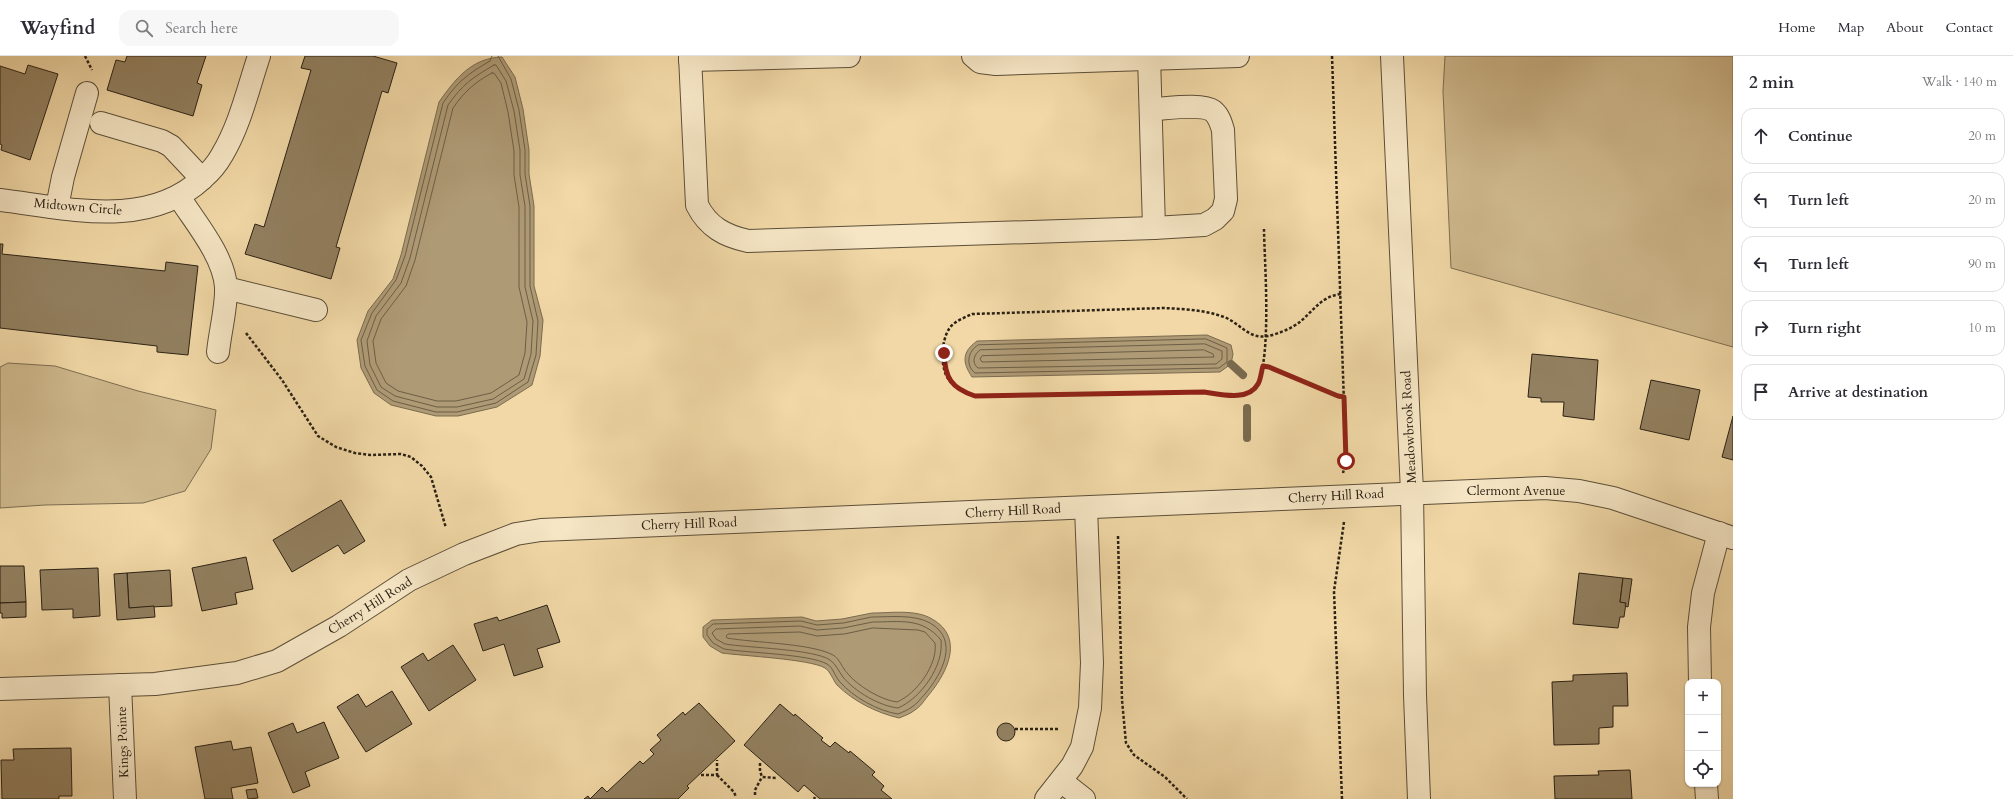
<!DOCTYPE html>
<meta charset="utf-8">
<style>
body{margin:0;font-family:Cardo,serif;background:#f7f7f7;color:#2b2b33}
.controls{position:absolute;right:12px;bottom:12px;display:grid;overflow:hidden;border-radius:8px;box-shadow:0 1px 3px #0004}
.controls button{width:36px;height:36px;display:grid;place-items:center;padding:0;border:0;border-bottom:1px solid #e1e1e2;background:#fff;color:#2b2b33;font:20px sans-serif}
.stop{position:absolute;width:12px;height:12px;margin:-9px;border:3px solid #8f2418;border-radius:50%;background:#fff}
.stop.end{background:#8f2418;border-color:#fff;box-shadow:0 1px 4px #0008}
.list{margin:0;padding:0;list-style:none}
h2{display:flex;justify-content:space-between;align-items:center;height:52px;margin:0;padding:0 16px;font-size:17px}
h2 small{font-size:13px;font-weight:400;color:#7c7c81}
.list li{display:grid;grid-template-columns:26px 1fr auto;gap:12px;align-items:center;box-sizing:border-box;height:56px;margin:0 8px 8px;padding:0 8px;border:1px solid #e1e1e2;border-radius:12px}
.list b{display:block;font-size:15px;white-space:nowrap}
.list em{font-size:13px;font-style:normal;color:#7c7c81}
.icon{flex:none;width:22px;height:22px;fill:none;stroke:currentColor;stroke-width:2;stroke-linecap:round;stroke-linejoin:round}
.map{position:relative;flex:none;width:1733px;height:743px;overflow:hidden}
header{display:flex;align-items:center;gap:24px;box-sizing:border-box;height:56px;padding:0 20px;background:#fff;border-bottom:1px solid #e1e1e2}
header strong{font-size:19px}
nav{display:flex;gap:22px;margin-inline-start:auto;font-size:14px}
.search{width:280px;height:36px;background:#f7f7f7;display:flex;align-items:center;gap:10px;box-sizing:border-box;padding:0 14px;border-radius:12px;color:#7c7c81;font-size:15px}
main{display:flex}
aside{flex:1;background:#fff}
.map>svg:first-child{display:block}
.green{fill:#cfb98d;stroke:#7d6d51}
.water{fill:#ae9a75;stroke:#7a6a4f}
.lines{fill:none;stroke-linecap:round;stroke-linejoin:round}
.shore{stroke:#6c5e45;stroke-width:1}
.stream{stroke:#7a6a4f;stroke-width:8}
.building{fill:#928060;stroke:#2b2115}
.minor-casing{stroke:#5c4f39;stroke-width:24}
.path{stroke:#2b2115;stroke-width:2.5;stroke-dasharray:3 2;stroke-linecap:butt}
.minor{stroke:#f6e6c5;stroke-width:22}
.route{stroke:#8f2418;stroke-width:5}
.labels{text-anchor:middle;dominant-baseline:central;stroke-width:3.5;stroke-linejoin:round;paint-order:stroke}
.street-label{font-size:13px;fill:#2b2115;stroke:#f6e6c5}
</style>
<header>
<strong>Wayfind</strong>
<div class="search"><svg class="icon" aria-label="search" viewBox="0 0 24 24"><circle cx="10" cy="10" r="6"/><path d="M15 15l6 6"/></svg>Search here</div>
<nav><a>Home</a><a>Map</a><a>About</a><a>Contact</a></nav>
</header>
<main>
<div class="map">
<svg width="1733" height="743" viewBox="0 0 1733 743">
<rect width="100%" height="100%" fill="#f1d8a6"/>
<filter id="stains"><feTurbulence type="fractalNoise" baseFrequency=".005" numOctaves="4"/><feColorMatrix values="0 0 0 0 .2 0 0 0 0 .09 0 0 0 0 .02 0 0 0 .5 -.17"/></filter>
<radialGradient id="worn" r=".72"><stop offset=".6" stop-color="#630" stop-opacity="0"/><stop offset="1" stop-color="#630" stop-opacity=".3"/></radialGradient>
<g class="green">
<polygon points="1445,0 1733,0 1733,291 1451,212 1443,35"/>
<polygon points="8,307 55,310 138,335 216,354 211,393 185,435 143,447 45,449 0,452 0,311"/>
</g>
<g class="water">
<path d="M502,1L515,21L523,53L529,94V118L534,150V230L543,264L540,300L532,329L497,351L458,360H436L391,349L374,337L361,312L357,284L368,255L393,223L401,199L439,46C456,22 472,2 502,1Z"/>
<path d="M1207,279L1231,289L1233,298L1231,308L1220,316L972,321C962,306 962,296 977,285Z"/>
<path d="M872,557C890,557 916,553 932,563C966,582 946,619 927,641C924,645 920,651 915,654C910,658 904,660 899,662C877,657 853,645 837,629C833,624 830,615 825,612C810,603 743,600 722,597L710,590L703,581V571L712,564L802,561L816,565L842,563Z"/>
</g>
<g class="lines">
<g class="shore">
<path d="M492,0L490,5C468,18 458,25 443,47L405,200L396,224L372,257L361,284L365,310L377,334L393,345L436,356H457L496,347L528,326L536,299L538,265L530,230V150L525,118V94L519,54L511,23L498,0"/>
<path d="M494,9H496L506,25L514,55L520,94V119L525,150V231L533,265L531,298L524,323L493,343L457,351H437L395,340L381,331L370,309L367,285L376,260L401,227L410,202L448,49C463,28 472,22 494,9Z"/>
<path d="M492,17H494L501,27L508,56L514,95V119L519,151V231L527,266L525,297L519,319L491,337L456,345H437L398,335L386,327L376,307L373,285L381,263L406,230L415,204L453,52C464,36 475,26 492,17Z"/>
<path d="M1206,283L1227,292V306L1219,312L975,317C965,309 968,295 978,289Z"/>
<path d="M1205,288L1222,295V303L1216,308L978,312C971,307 974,298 980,294Z"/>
<polygon points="1204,294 1213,298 1214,301 982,306 980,303 982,300"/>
<path d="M872,561C890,561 914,558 930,567C960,584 942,618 925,638C921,642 917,648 912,651C908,654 903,656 898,658C878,655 853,641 840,626C835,621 833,611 827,608C809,598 748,597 724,593L713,587L707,579V573L713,568L801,565L817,569L843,567Z"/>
<path d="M873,566C900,566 922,561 941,584C944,610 921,642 898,652C880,650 855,636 843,621C839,616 836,608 830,604C814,593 749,592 725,588L716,583L712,577L716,573L800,570L817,574L843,572Z"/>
<path d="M873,572L918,574L925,576L935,587C938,609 916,638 897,646C881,644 858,630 848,618C842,612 840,603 833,599C810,587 755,587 727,582L726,580L728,578L800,576L817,580L844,578Z"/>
</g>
<g class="stream">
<polyline points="1231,308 1243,319"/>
<polyline points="1247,352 1247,382"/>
</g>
</g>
<g class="building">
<polygon points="127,0 206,0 197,27 202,29 193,60 107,34 116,4 125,6"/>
<polygon points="305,0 373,0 397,7 388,37 382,35 336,191 340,192 331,223 245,198 255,168 264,171 311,14 301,12"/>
<polygon points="28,9 58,18 30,104 1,94 2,89 0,88 0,10 25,18"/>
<polygon points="0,188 3,188 2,198 165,215 166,206 198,210 188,299 157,296 157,290 0,272"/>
<polygon points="1532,298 1598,304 1594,364 1563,360 1564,346 1541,346 1541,342 1528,341"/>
<polygon points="1651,324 1700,334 1689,384 1640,373"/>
<polygon points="1733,360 1733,404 1722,401"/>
<polygon points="341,444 365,485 344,498 338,489 292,516 273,484"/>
<polygon points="246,501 253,533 235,537 237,548 202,555 192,512"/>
<polygon points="0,510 24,510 26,546 0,547"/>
<polygon points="98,512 100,560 73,562 73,553 42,554 40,514"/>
<polygon points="170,514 172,550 129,552 127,517"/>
<polygon points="127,517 129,552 154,550 155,561 117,564 114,518"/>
<polygon points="1579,517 1623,522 1620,546 1626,547 1624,561 1620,561 1618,572 1573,568"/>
<polygon points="1623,522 1632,523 1628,551 1625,550 1626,547 1620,546"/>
<polygon points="26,546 26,561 2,562 2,557 0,557 0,547"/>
<polygon points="547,549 560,586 537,593 543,611 514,620 504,588 483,595 474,568 497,561 499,565"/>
<polygon points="453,589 476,624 429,655 401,611 423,597 428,605"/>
<polygon points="1627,617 1628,650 1613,650 1613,671 1599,672 1599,688 1554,689 1552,626 1573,625 1573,619"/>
<polygon points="392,635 412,668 366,696 337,651 358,638 366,651"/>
<polygon points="699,647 735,685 687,730 689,732 678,743 584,743 588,740 590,743 602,731 607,736 640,705 643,708 654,698 650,694 661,684 657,679 683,656 685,659"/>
<polygon points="780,648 794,660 795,658 823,682 821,684 830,691 835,686 849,697 850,695 875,716 872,719 884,730 881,734 892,743 820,743 804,729 798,736 744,689"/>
<polygon points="324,666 339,702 305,716 310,730 293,737 268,677 293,667 297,677"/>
<circle cx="1006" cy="676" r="9"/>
<polygon points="231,685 233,694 251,691 258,727 231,732 233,743 205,743 195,691"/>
<polygon points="71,692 72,740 59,740 59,743 2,743 1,704 14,704 13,693"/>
<polygon points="1630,714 1632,743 1555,743 1554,720 1599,719 1598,715"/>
<polygon points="256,733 258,742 248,743 246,734"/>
</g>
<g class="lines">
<g class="minor-casing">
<g id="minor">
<path d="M690,0L697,149C708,171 725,180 748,185L1154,172L1204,169L1215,163L1223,155L1226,143L1223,74C1221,67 1219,60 1213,55C1202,47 1164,53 1151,53"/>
<polyline points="973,0 980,6 996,8 1238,0"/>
<polyline points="1149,0 1154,172"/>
<polyline points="1392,0 1412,436 1415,639 1419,743"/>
<polyline points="690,4 849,0"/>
<polyline points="101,67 162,85 171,90 202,123"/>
<path d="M179,141C195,166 224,200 226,231C227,249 220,276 218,296"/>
<path d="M0,144C67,152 148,174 203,122C210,116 217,108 222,99C240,69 248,33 259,0"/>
<polyline points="57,151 63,121 87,37"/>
<polyline points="226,232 316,254"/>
<polyline points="1700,626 1699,571 1703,537 1719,477"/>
<polyline points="120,629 125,743"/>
<polyline points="0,633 155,628 237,617 277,605 339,570 409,524 464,498 516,478 541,474 1545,432 1579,435 1613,442 1733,482"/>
<polyline points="1061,725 1084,743"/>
<polyline points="1706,728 1707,743"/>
<polyline points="1046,743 1072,710 1082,691 1090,652 1092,607 1086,452"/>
</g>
</g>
<g class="path">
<polyline points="85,0 92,14"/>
<polyline points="1332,0 1346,405 1343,417"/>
<path d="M1264,173C1264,200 1274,322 1252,335C1238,343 1218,338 1204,336L975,340C965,337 956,333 949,324C940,313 941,285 949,273C954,265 964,262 972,258L1164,252C1184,253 1205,254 1224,261C1240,267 1249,284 1268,280C1278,278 1293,272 1301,265C1314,254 1322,240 1341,238"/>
<polyline points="246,277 282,324 318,380 336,391 355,397 371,399 401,398 411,401 422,410 431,421 446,472"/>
<polyline points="1263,310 1269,311 1338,340 1344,341"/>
<polyline points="1118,480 1122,644 1126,687 1134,699 1165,721 1187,743"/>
<polyline points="1015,673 1060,673"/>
<polyline points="760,707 760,715 762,721 777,722"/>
<polyline points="701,719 717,719 717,704"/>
<polyline points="717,719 734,736 736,741"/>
<polyline points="755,739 755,734 762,721"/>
<polyline points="814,743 815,741"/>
<polyline points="1342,743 1334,535 1344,466"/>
</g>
<use href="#minor" class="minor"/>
</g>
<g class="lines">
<path class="route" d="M944,297C945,322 951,332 975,340L1204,336C1220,338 1248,346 1258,328C1261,323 1261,316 1263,310L1269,311L1338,340L1344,341L1346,405"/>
</g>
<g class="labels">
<g class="street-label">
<text transform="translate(78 151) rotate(5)">Midtown Circle</text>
<text transform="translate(1409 371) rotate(-93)">Meadowbrook Road</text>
<text x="1516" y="435">Clermont Avenue</text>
<text transform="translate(1336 440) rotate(-3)">Cherry Hill Road</text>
<text transform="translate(1013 455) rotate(-3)">Cherry Hill Road</text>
<text transform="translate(689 468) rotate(-2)">Cherry Hill Road</text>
<text transform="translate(370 550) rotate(-32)">Cherry Hill Road</text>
<text transform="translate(123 686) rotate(-92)">Kings Pointe</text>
</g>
</g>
<rect width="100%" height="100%" filter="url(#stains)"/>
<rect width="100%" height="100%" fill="url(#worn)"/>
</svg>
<div class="controls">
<button>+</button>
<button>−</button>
<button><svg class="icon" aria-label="locate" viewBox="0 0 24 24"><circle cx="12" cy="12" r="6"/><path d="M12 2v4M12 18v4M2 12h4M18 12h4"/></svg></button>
</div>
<div class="stop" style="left:1346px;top:405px"></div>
<div class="stop end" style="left:944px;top:297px"></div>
</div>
<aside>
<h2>2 min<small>Walk · 140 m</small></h2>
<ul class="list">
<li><svg class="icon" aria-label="ahead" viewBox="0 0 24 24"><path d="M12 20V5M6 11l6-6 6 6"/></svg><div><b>Continue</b></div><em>20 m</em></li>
<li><svg class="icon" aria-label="left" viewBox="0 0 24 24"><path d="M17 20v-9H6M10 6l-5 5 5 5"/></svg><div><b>Turn left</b></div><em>20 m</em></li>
<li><svg class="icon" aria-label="left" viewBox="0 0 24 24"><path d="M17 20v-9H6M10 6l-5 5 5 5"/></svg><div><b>Turn left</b></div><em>90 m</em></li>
<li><svg class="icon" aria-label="right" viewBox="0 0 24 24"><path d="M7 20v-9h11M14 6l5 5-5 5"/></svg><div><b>Turn right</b></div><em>10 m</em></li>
<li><svg class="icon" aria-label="arrive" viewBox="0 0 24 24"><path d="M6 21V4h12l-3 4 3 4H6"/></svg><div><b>Arrive at destination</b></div></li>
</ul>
</aside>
</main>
